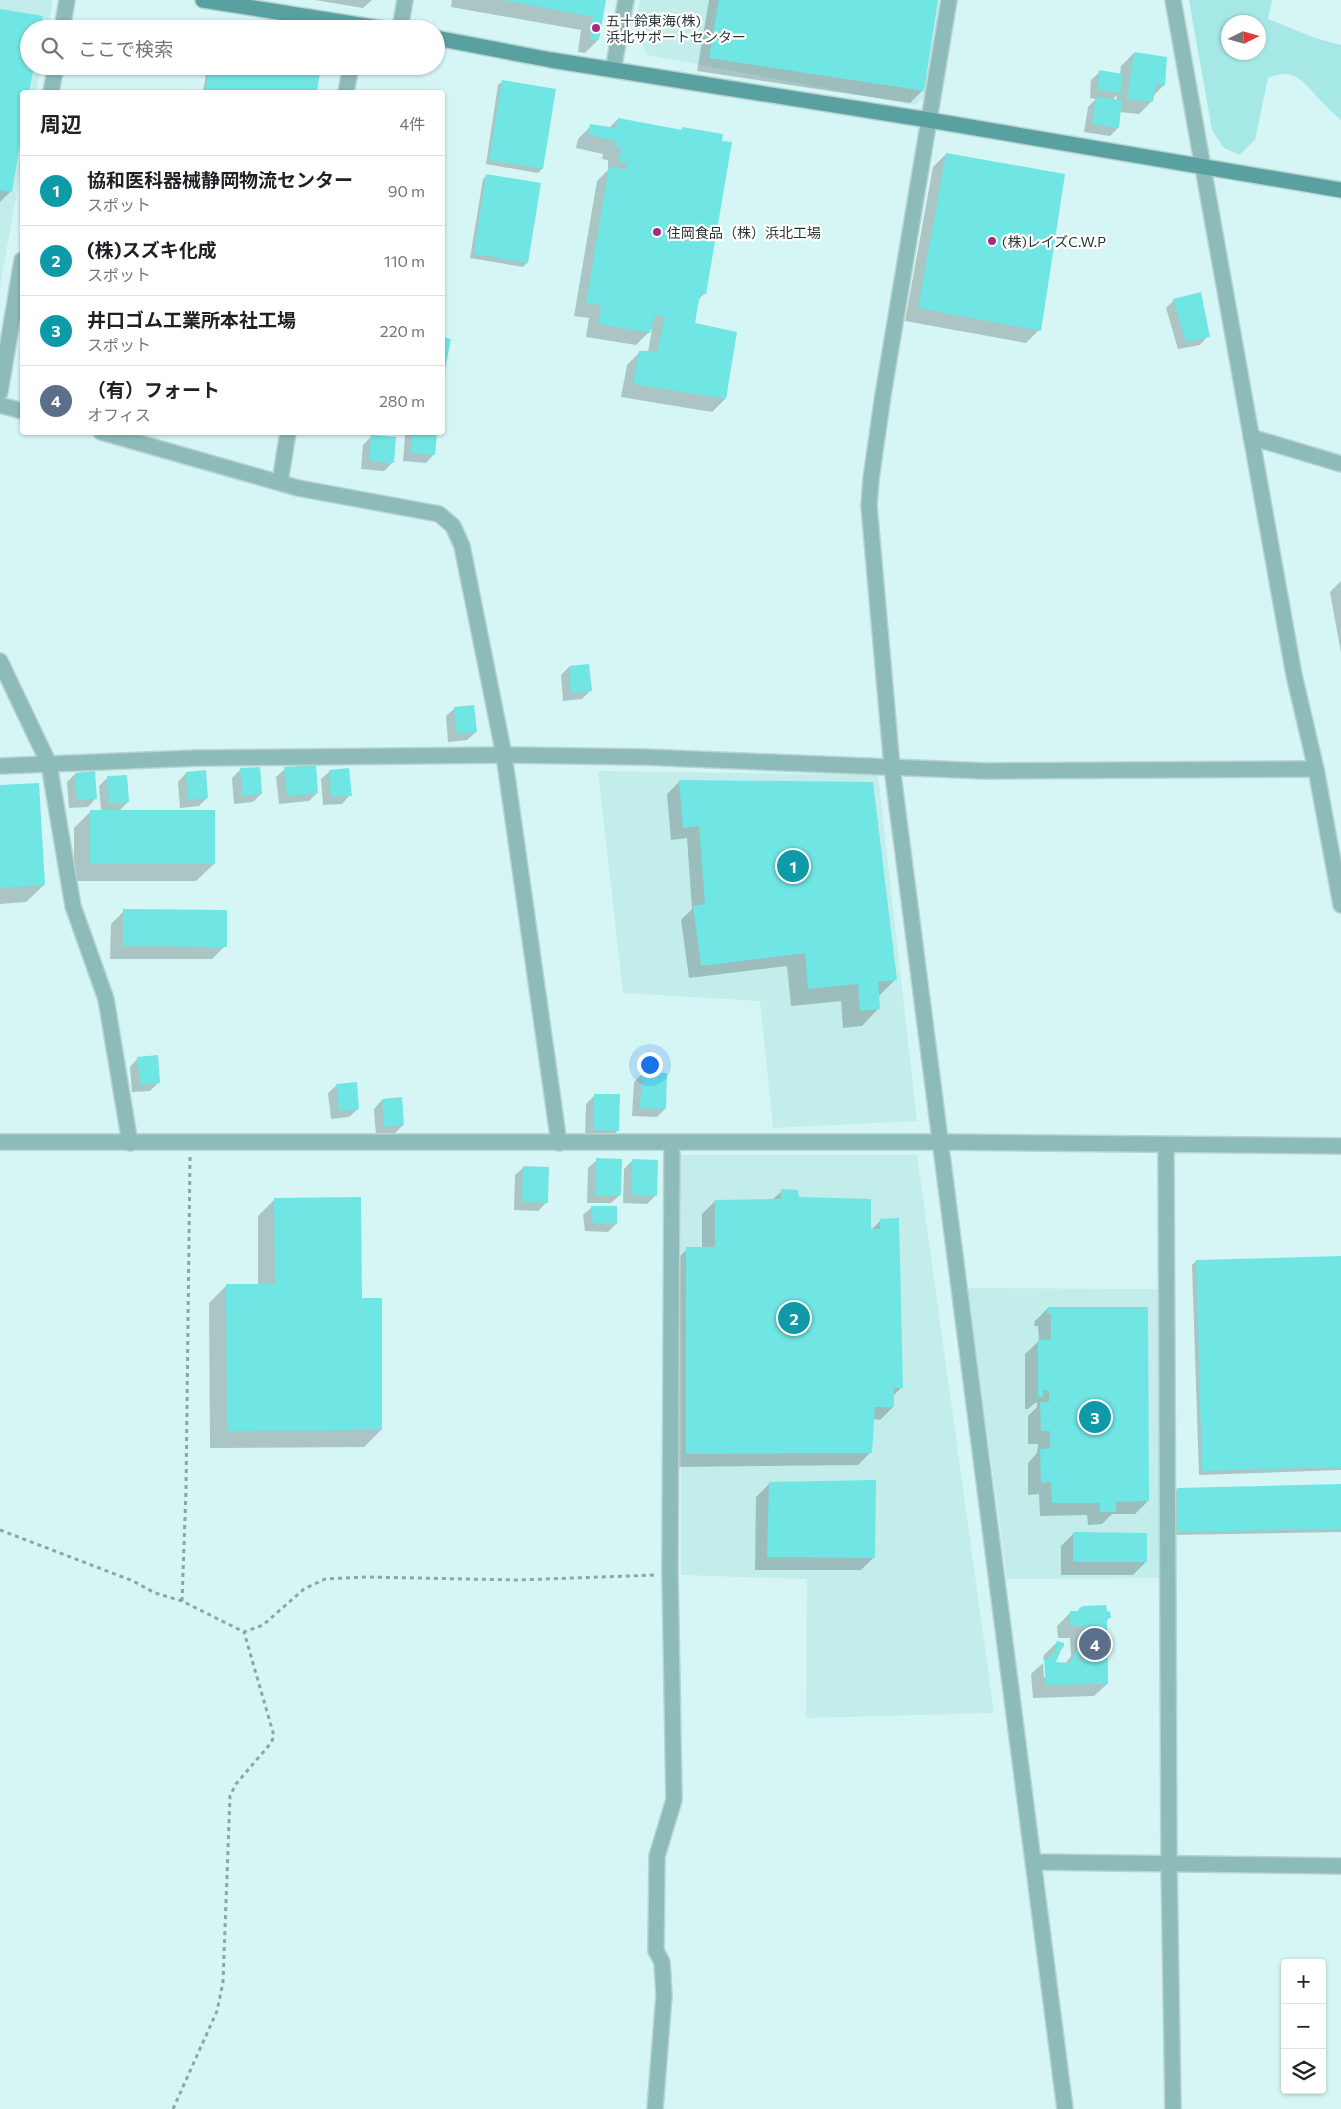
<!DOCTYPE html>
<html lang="ja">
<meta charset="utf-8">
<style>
body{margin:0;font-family:Commissioner,"Noto Sans JP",sans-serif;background:#f6f6f6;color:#202124}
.controls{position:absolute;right:15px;bottom:15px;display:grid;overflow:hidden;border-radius:5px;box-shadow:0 1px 4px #0004}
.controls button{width:45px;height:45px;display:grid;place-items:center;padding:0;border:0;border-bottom:1px solid #e0e0e0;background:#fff;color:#202124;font:25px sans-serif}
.compass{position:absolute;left:1221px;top:15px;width:45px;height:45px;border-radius:50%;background:#fff;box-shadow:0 1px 4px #0004;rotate:85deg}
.you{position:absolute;left:649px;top:1064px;width:18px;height:18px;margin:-12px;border:4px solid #fff;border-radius:50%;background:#1a73e8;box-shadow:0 0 0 8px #1a73e833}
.badge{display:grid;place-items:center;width:32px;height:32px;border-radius:50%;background:#a72b7e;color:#fff;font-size:16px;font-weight:700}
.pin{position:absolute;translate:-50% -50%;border:2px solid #fff;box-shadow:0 1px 5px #0006}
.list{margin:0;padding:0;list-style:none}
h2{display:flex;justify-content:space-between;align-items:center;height:65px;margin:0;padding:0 20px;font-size:21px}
h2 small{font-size:16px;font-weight:400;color:#757577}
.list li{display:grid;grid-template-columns:32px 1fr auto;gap:15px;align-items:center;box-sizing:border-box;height:70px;padding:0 20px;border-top:1px solid #e0e0e0}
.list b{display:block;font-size:19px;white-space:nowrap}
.list p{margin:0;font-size:16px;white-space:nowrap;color:#757577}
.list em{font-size:16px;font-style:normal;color:#757577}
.icon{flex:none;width:28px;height:28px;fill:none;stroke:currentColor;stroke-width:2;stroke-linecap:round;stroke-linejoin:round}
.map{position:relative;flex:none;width:1341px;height:2109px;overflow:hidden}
.search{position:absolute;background:#fff;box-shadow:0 1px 4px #0004;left:20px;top:20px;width:425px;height:55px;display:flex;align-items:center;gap:12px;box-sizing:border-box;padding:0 18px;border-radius:28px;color:#757577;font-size:19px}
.panel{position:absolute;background:#fff;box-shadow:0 1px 4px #0004;left:20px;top:90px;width:425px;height:345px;border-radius:5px}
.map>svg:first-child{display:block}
.built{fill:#c2edeb}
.green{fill:#a5e8e6;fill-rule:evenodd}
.shadow{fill:#0003;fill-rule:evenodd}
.building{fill:#6fe5e4}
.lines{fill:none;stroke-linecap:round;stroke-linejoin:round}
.street-casing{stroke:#b7d3d2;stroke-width:18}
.secondary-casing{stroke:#b7d3d2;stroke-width:18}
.path{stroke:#8da4a4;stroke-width:3;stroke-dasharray:4 4;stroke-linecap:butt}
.street{stroke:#8dbbba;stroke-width:15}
.secondary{stroke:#58a1a0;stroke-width:15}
.poi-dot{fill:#a72b7e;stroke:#fff;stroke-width:2}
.labels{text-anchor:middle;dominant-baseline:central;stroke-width:4.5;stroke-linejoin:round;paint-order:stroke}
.poi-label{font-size:14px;fill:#293535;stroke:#fff;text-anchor:start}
</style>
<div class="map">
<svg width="1341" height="2109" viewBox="0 0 1341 2109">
<rect width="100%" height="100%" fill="#d6f6f5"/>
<g class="built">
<polygon points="0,0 53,0 48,29 29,29 29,66 41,66 36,92 22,92 22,164 0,286"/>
<polygon points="640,0 943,0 927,96 914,105 648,55 635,33"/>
<polygon points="598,771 878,775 917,1121 773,1128 760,1001 623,993"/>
<polygon points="681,1155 917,1155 994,1713 806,1718 807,1579 681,1575"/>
<polygon points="968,1288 1158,1289 1161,1578 1007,1579"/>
</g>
<path class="green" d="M1189,0H1272L1268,19L1315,38L1341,45V120C1334,114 1327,107 1321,101C1305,84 1295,66 1268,78L1255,140L1239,155L1224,148L1212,130ZM1228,22H1258V52H1228Z"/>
<g class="shadow">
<polygon points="315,0 372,0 363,8"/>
<polygon points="452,0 605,0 598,40 585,53 578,52 581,30 451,7"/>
<polygon points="709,0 936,0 923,90 910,103 697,71"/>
<polygon points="0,10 29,29 29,66 33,66 28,92 22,92 22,123 11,191 0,202"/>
<path d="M1134,53L1164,85L1153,96L1152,101L1139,114L1119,112L1118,128L1110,136L1084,132L1088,107L1096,99L1090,98L1091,80L1100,72L1120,75L1121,66ZM1117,95L1116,101L1112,100Z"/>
<polygon points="207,66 320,66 316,92 203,92"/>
<polygon points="502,82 542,169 538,173 486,164 498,85"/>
<polygon points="618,119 680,131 683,128 705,293 698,300 694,323 725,399 712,412 621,397 627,365 640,352 648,352 652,329 636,345 586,337 589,318 574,316 597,181 608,170 608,160 602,159 603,154 576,148 578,139 591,126 609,128"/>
<polygon points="946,154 1039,330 1026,343 905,321 933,167"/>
<polygon points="487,176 540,184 527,263 523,267 470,258 483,179"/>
<polygon points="1174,300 1208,336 1200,345 1178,349 1166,308"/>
<polygon points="408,432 436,432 434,454 426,463 403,461 405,436"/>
<polygon points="372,436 392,463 384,471 361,469 363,445"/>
<polygon points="1341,581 1341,653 1330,592"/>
<polygon points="569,667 590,691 582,699 563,701 561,675"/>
<polygon points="455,708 476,732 467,740 448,742 446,716"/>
<polygon points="259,768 261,794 253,802 234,804 232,778 240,770"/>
<polygon points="285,769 317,793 309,801 279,804 276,777"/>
<polygon points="330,771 350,795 342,804 323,805 321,779"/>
<polygon points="205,772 207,798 199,806 180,808 178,782 186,773"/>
<polygon points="75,774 96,798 88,807 69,808 67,782"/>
<polygon points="107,778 128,802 119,811 214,864 196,881 74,881 74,828 91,811 101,811 99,786"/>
<polygon points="680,781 896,979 878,997 879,1008 862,1026 843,1028 841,1001 791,1006 787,966 689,978 681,920 692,909 687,838 671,840 667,794"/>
<polygon points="0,786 44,885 26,902 0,904"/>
<polygon points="124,911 225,946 212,959 110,959 111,924"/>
<polygon points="138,1058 159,1082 150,1091 132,1092 130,1067"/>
<polygon points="642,1074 665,1109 657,1117 632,1116 634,1082"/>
<polygon points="337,1085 358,1109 349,1117 331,1119 328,1093"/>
<polygon points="595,1095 618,1130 610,1139 585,1138 586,1104"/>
<polygon points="401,1099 403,1125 395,1133 376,1135 374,1109 382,1100"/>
<polygon points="597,1160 620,1195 611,1203 587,1203 588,1168"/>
<polygon points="633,1160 656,1195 647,1204 623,1203 624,1169"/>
<polygon points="524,1167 547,1202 538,1211 514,1210 515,1175"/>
<polygon points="782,1191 870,1231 880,1221 902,1387 893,1396 893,1407 880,1420 873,1419 871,1452 858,1465 673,1467 674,1262 687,1249 702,1249 702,1214 715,1201 772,1200"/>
<polygon points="275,1199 360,1299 381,1430 364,1447 210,1448 209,1303 227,1285 258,1285 258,1216"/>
<polygon points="592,1207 616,1224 608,1232 585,1231 583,1215"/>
<polygon points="1341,1257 1341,1470 1199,1475 1192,1265 1196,1261"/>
<polygon points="1048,1308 1148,1501 1135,1514 1112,1514 1102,1524 1088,1525 1087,1515 1040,1516 1039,1494 1028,1495 1028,1463 1037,1453 1038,1444 1028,1444 1028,1416 1037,1407 1037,1403 1035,1403 1028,1409 1025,1409 1025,1354 1039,1341 1038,1326 1034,1326 1035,1321"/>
<polygon points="769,1484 874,1557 861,1570 755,1570 756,1497"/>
<polygon points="1341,1485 1341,1532 1174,1535 1174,1493 1177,1489"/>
<polygon points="1074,1533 1146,1562 1133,1575 1061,1575 1061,1546"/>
<polygon points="1080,1609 1109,1618 1106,1622 1107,1684 1094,1696 1033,1698 1031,1674 1043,1663 1044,1677 1046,1677 1045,1660 1043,1659 1044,1655 1057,1642 1063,1644 1054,1664 1065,1664 1071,1656 1070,1638 1058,1638 1057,1626 1070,1613 1076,1612"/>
</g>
<g class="building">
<polygon points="502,0 606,0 599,40 590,39 593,17"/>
<polygon points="719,0 938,0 924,91 709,58"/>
<polygon points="0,9 43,16 40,29 29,29 29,66 34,66 29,92 22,92 22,131 12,192 0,190"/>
<polygon points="1134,52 1167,57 1165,86 1156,84 1153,102 1127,99"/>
<polygon points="210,66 321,66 317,92 205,92"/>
<polygon points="1099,70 1123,74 1121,93 1098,90"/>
<polygon points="502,80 556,89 543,169 489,160"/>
<polygon points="1096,97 1122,100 1119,128 1092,124"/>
<polygon points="618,118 682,130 682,127 723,134 722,141 732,142 706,294 700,294 695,323 737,332 726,399 633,384 639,351 657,351 665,317 655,315 650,333 598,324 601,305 586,304 609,166 626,170 627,163 619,162 621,147 614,147 615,141 588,135 590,124 616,128"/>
<polygon points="946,153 1065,174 1041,331 918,308"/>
<polygon points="486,174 541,183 528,263 474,254"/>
<polygon points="1201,292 1210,337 1186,342 1173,299"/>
<polygon points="442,337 451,339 443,380 442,380"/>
<polygon points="412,432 437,432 435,455 411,453"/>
<polygon points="371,435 396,437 394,463 369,461"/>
<polygon points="589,664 592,691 571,693 569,666"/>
<polygon points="474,705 477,732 457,734 454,707"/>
<polygon points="316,765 318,793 287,796 284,767"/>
<polygon points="260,767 262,794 242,796 240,768"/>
<polygon points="349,768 352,796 331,797 329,770"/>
<polygon points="206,770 208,798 188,800 186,772"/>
<polygon points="95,771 97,799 77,800 75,773"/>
<polygon points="127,775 129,802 109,804 107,776"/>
<polygon points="679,780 873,782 897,980 878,982 880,1009 860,1011 858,984 808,989 805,953 701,966 693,906 705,904 699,826 683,828"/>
<polygon points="39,783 45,885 0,888 0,785"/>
<rect x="90" y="810" width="125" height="54"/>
<polygon points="123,909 227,910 227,947 123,946"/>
<polygon points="158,1055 160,1083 140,1085 137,1057"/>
<polygon points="642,1072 667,1073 666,1109 640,1108"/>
<polygon points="357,1082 359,1109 339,1111 336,1084"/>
<polygon points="594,1094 620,1094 619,1131 593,1130"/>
<polygon points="402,1097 404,1125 384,1127 382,1099"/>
<polygon points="596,1158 622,1159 621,1195 595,1195"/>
<polygon points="632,1159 658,1160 657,1196 631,1195"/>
<polygon points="523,1166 549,1167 548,1203 522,1202"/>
<polygon points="781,1189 798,1190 799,1197 871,1199 871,1229 880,1229 880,1219 899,1218 903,1388 894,1388 894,1407 875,1407 872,1453 686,1454 686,1247 715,1247 715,1200 781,1199"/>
<polygon points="361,1197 362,1298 382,1298 382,1430 227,1431 226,1284 275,1284 274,1198"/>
<polygon points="591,1206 617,1206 617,1224 593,1223"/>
<polygon points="1341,1256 1341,1467 1202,1471 1196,1260"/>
<polygon points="1048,1307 1148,1307 1149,1501 1116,1502 1116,1512 1100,1512 1100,1503 1052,1503 1051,1482 1041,1483 1040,1449 1050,1448 1050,1431 1041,1431 1040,1402 1049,1402 1049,1391 1043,1390 1043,1397 1038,1397 1038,1340 1051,1340 1051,1314 1047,1314"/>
<polygon points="876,1480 875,1558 767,1557 769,1482"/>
<polygon points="1341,1484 1341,1529 1178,1532 1177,1488"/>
<polygon points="1073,1532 1147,1533 1147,1562 1073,1562"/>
<polygon points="1106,1605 1107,1611 1110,1612 1111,1618 1107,1618 1108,1684 1046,1685 1044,1660 1046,1660 1057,1649 1055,1646 1057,1641 1064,1643 1064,1646 1061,1650 1056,1662 1070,1663 1079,1646 1080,1661 1084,1662 1083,1626 1070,1626 1070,1611 1079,1611 1079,1608 1083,1606"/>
</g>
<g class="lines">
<g class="street-casing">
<g id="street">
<polyline points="949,0 883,395 871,479 869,506 892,767 1065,2109"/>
<polyline points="1173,0 1294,675 1316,769 1341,905"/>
<polyline points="62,29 67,0"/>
<polyline points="400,29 405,0"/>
<polyline points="613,70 626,0"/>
<polyline points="51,92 56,66"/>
<polyline points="346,92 351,66"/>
<polyline points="0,392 22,260"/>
<polyline points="0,405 22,411"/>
<polyline points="101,432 298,488 439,514 453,526 462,546 504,755 559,1143"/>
<polyline points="1251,437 1341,464"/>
<polyline points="280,482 288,432"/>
<polyline points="0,661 49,764 73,906 106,999 130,1143"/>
<polyline points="0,766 197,758 504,755 643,757 985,771 1316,769"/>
<polyline points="0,1142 940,1142 1341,1146"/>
<polyline points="1166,1145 1169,1864 1173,2109"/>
<polyline points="1034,1862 1341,1866"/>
<polyline points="655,2109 664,1995 662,1962 656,1951 657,1856 674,1800 670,1574 672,1143"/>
</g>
</g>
<g class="secondary-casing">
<g id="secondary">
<polyline points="203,0 385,29"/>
<polyline points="436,38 551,60 929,120 1341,190"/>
</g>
</g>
<g class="path">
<polyline points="0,1530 133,1581 155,1593 182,1601 244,1632 263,1625 304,1589 325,1579 366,1577 518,1580 656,1575"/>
<polyline points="182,1601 186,1490 190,1157"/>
<polyline points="173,2109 217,2011 223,1982 230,1796 236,1784 271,1743 274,1736 244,1632"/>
</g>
<use href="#street" class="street"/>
<use href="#secondary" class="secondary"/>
</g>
<g class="poi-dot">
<circle cx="596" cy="28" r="5"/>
<circle cx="657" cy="232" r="5"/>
<circle cx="992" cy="241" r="5"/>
</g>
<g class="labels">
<g class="poi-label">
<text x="606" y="20">五十鈴東海(株)<tspan x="606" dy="16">浜北サポートセンター</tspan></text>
<text x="667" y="232">住岡食品（株）浜北工場</text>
<text x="1002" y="241">(株)レイズC.W.P</text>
</g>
</g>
</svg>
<div class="controls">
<button>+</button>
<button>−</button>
<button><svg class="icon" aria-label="layers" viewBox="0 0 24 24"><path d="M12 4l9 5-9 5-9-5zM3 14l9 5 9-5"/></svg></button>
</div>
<svg class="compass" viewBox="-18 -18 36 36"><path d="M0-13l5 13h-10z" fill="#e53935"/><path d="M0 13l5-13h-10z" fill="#757577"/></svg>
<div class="you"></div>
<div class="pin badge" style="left:793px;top:866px;background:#0f9aa8">1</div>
<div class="pin badge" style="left:794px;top:1318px;background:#0f9aa8">2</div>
<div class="pin badge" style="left:1095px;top:1417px;background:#0f9aa8">3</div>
<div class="pin badge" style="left:1095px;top:1644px;background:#5c6f8a">4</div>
<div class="search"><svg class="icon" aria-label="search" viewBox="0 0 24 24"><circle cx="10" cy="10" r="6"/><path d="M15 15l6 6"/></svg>ここで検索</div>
<section class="panel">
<h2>周辺<small>4件</small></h2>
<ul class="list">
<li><span class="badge" style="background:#0f9aa8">1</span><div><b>協和医科器械静岡物流センター</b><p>スポット</p></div><em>90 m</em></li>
<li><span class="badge" style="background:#0f9aa8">2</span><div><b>(株)スズキ化成</b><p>スポット</p></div><em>110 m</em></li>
<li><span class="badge" style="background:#0f9aa8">3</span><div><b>井口ゴム工業所本社工場</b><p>スポット</p></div><em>220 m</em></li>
<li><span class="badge" style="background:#5c6f8a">4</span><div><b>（有）フォート</b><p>オフィス</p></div><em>280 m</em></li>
</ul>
</section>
</div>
